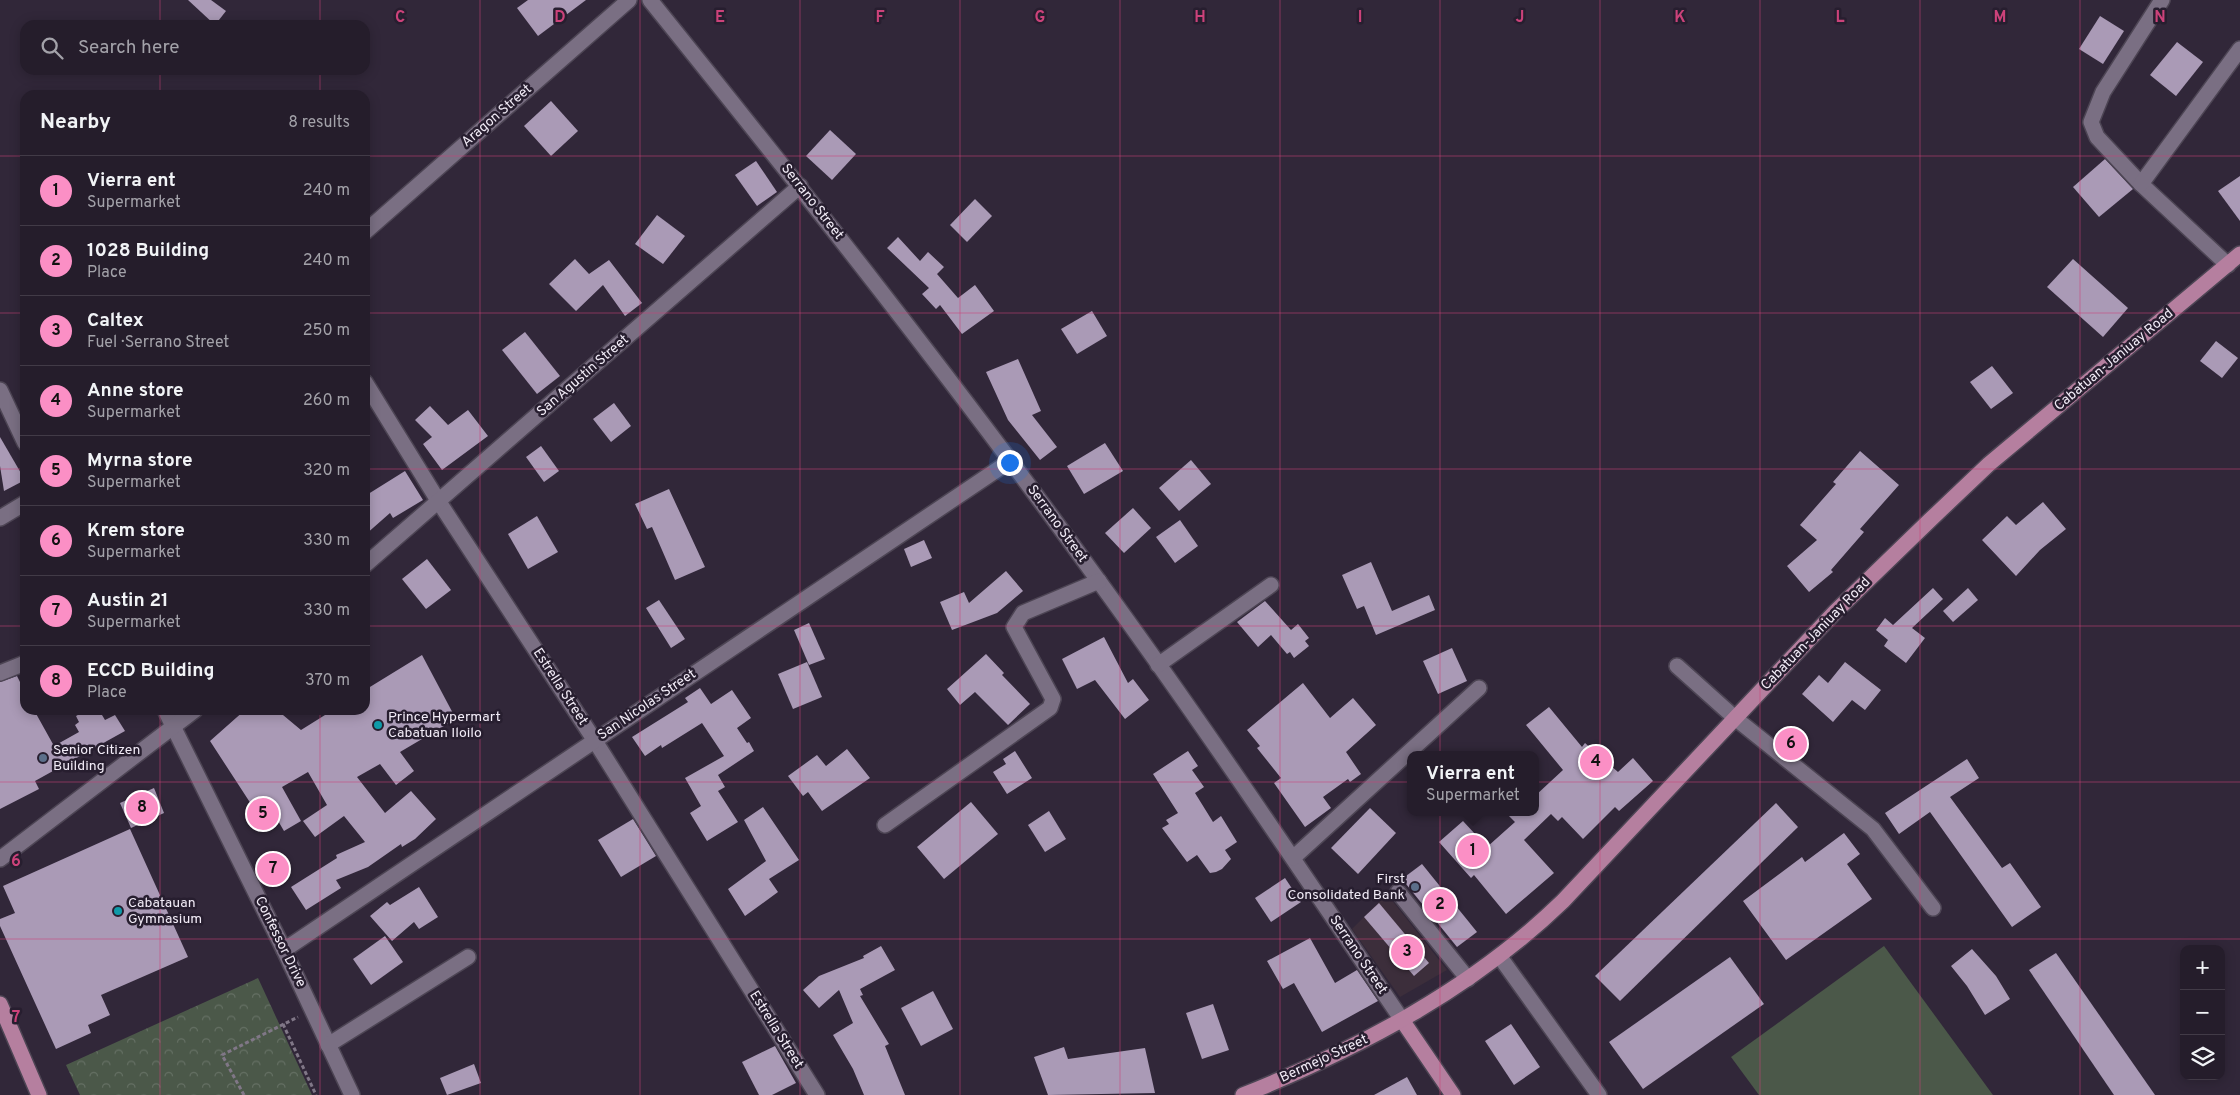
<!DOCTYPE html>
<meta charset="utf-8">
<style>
body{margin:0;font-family:Overpass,sans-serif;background:#312a37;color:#f1f3f6}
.controls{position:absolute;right:15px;bottom:15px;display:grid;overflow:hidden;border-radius:10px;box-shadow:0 2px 12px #0003}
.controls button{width:45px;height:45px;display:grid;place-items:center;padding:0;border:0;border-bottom:1px solid #423b47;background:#251d2b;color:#f1f3f6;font:25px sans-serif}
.you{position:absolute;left:1009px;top:462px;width:18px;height:18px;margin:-12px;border:4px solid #fff;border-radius:50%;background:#1a73e8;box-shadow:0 0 0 8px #1a73e833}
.badge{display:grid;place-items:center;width:32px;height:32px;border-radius:50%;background:#fb8fc5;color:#111;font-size:16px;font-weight:700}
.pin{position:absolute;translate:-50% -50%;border:2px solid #fff;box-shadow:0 1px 5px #0006}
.popup{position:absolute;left:1407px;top:751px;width:132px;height:65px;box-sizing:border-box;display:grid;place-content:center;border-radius:10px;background:#251d2b;filter:drop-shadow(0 1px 4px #0005);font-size:16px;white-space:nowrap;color:#a3a2a9}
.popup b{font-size:19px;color:#f1f3f6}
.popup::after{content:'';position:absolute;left:50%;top:100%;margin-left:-10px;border:10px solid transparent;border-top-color:#251d2b}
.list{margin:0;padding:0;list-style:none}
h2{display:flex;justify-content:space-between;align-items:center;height:65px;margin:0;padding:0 20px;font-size:21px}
h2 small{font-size:16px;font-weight:400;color:#a3a2a9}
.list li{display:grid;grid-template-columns:32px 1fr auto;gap:15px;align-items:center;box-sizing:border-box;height:70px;padding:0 20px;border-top:1px solid #423b47}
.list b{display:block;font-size:19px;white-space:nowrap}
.list p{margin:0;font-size:16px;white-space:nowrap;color:#a3a2a9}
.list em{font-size:16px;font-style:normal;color:#a3a2a9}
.icon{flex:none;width:28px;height:28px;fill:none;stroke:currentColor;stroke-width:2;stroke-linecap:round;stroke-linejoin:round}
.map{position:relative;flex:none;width:2240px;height:1095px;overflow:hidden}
.search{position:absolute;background:#251d2b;box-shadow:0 2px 12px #0003;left:20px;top:20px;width:350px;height:55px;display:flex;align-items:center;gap:12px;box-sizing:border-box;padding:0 18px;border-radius:15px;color:#a3a2a9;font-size:19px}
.panel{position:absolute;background:#251d2b;box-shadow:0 2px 12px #0003;left:20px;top:90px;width:350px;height:625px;border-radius:15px}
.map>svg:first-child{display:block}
.commercial{fill:#3c2e3b}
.park{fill:url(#park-crowns)}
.garden{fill:#4b5849}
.building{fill:#aa9ab6}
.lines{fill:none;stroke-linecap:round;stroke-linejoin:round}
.minor-casing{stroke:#4d4554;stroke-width:18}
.major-casing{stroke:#4d4554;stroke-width:18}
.path{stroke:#807787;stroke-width:3;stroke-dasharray:4 2.5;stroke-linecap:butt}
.minor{stroke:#7a6f83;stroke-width:15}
.major{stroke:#b57f9f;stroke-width:15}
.grid{fill:none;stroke:#cc427a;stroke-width:1;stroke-opacity:0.55}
.culture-dot{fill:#0f9aa8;stroke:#271e2f;stroke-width:2}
.service-dot{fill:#5c6f8a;stroke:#271e2f;stroke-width:2}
.labels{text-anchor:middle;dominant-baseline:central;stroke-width:5;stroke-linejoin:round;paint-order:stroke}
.street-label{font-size:14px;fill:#f2ecf7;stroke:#271e2f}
.poi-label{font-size:14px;fill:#f2ecf7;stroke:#271e2f;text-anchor:start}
.grid-label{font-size:16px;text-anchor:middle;font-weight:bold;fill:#cc427a;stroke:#271e2f;stroke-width:5;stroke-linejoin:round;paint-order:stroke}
</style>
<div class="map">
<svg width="2240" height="1095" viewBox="0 0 2240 1095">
<defs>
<pattern id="park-crowns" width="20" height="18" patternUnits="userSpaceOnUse" patternTransform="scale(1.25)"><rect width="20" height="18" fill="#4b5849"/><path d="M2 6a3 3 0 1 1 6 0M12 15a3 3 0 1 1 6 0" fill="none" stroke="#657064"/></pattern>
</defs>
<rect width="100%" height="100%" fill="#312739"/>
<polygon class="commercial" points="1387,894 1447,970 1400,997 1352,929"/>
<polygon class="park" points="258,978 312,1095 80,1095 66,1065"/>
<polygon class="garden" points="1884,946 1993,1095 1759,1095 1731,1057"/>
<g class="building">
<polygon points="188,0 211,0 226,11 215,25"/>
<polygon points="528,0 586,0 538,36 517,8"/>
<polygon points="2100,16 2124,31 2103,64 2079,49"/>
<polygon points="2177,42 2203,62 2176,96 2150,75"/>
<polygon points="551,101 578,131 551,156 524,126"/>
<polygon points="830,130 856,154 832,180 806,156"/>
<polygon points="2105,159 2133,189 2099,217 2073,187"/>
<polygon points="756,161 777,192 757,206 735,175"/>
<polygon points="2240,176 2240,221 2218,191"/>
<polygon points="975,199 992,216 967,242 950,225"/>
<polygon points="657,215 685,236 663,264 635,244"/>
<polygon points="898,237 920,261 928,252 944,267 937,274 958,298 975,285 994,311 962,334 940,305 936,309 922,294 929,288 887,248"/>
<polygon points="575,259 589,274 609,260 642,303 625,316 603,285 576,311 549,284"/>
<polygon points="2073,259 2128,308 2103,337 2047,287"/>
<polygon points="1092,311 1107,336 1077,354 1061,329"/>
<polygon points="525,332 560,376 537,394 502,350"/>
<polygon points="2216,341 2238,358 2222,378 2200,361"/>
<polygon points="1018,359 1041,411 1032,415 1057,447 1040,460 1008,420 986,372"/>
<polygon points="1992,366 2013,393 1991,409 1970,382"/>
<polygon points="614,403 631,426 611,442 593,419"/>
<polygon points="430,406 448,425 468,410 488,436 442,470 423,444 432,437 415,420"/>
<polygon points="0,437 25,480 4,491 0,466"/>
<polygon points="1105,443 1123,471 1084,494 1067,466"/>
<polygon points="541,446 559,471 544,482 526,457"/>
<polygon points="1860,451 1899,485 1860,529 1864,532 1831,570 1833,572 1809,592 1787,566 1817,540 1800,525 1836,484 1833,482"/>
<polygon points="1191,460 1211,484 1179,511 1159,488"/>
<polygon points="405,471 423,500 393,518 390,513 365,535 365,496"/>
<polygon points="669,489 705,567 675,580 652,527 647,529 635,504"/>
<polygon points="2043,502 2066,529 2040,550 2016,576 1982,540 2007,516 2016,525"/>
<polygon points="1133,508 1151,528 1124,553 1105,533"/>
<polygon points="537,516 558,552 528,569 508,534"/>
<polygon points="1180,520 1198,546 1175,563 1156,537"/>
<polygon points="924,540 932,558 911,567 904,549"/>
<polygon points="427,559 451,590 426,609 402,579"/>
<polygon points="1371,562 1392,611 1429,595 1435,610 1376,635 1364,606 1357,609 1342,575"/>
<polygon points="1006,571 1023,591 997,613 952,630 940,602 964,592 969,603"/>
<polygon points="1933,588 1943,599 1912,628 1925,638 1906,663 1884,646 1888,640 1876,630 1885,618 1893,625"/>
<polygon points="1968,588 1978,600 1953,622 1943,611"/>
<polygon points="659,600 685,639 671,648 646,608"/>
<polygon points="1265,601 1291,630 1298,624 1309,638 1305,641 1309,646 1294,658 1290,652 1287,654 1271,635 1258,647 1237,622"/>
<polygon points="809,623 825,659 809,665 794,630"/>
<polygon points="1104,637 1128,683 1133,679 1149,700 1125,719 1095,680 1077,689 1062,659"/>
<polygon points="1452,648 1467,681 1438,694 1423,661"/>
<polygon points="986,654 1004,673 1002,675 1030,704 1008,725 975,692 960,705 947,689"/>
<polygon points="422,655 456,719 400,752 414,771 396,785 380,764 357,777 385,813 411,791 436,819 415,839 402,847 401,844 368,867 336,880 341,888 306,910 291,887 337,858 336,855 365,842 344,816 315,837 303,821 327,805 308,772 282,787 301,821 284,831 264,797 251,804 210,741 245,710 277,710 301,730 333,710 365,710 365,690"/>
<polygon points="807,662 822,697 793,709 778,674"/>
<polygon points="1845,662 1881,690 1865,710 1852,700 1833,722 1802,694 1819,675 1828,683"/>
<polygon points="17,676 25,692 25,710 34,710 54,746 79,732 75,725 79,722 76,716 87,710 99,710 105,720 115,715 125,731 35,781 39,789 0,809 0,682"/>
<polygon points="1303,683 1330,718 1353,698 1376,725 1346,752 1361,774 1350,782 1348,779 1323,797 1331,808 1305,827 1274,783 1281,778 1257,748 1260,746 1247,730"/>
<polygon points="700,688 711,704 732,690 751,718 737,728 747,743 745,744 749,742 754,751 718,775 725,787 718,791 738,822 707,841 690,813 701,806 685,778 724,756 702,723 662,748 661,745 645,756 632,737 688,702 685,698"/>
<polygon points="1549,707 1582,747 1585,743 1618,772 1633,758 1653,781 1619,811 1615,807 1583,839 1562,817 1558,821 1551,814 1524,840 1554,873 1506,914 1474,875 1471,878 1439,842 1463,821 1487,847 1515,822 1505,812 1536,812 1536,795 1563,770 1526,725"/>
<polygon points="847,749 870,778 822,811 808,792 803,796 788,776 817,755 826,766"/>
<polygon points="1015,751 1032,778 1007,794 993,772 1006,764 1003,759"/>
<polygon points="1188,751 1198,766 1192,770 1204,787 1195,793 1213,822 1221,816 1237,842 1225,850 1231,859 1222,869 1216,872 1210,873 1197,855 1187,862 1162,828 1169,824 1166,820 1178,813 1153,774"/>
<polygon points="1967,759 1979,778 1950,797 2002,868 2010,863 2041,907 2012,927 1930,812 1899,834 1885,813"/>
<polygon points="154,788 164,813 131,828 120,803"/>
<polygon points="971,802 998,834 944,879 917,847"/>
<polygon points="1776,803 1798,827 1620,1001 1595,976"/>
<polygon points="763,807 799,860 769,879 778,892 745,916 728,889 766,861 744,820"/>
<polygon points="1370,808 1396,833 1358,874 1331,848"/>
<polygon points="1049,811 1066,839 1045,852 1028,825"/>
<polygon points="633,819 656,856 621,877 598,840"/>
<polygon points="130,829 188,957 101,995 110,1015 88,1025 91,1033 56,1049 0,926 0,919 15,913 3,886"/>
<polygon points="1844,833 1860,854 1847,864 1872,899 1786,960 1743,901 1802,857 1805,862"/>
<polygon points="1422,864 1477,932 1457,947 1402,879"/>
<polygon points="1285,878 1301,902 1271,922 1255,898"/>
<polygon points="419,887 438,917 419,929 414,922 392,941 370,916 387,902 390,905"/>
<polygon points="1379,903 1429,963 1414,976 1364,917"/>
<polygon points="385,936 403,962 371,985 353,959"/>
<polygon points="1310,938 1335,983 1357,970 1378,1001 1322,1032 1294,983 1283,989 1267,961"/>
<polygon points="881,946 895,970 860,989 863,995 860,996 889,1044 885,1046 905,1095 864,1095 853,1069 833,1035 853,1023 839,990 819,1008 803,990 819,976 864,958 863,956"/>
<polygon points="1972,949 1996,976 2010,999 1985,1015 1967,986 1951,966"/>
<polygon points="2056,953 2155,1095 2114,1095 2029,970"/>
<polygon points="1730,957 1764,1004 1643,1089 1609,1042"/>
<polygon points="933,991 953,1029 921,1046 901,1008"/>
<polygon points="1213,1004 1229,1050 1202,1059 1186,1013"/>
<polygon points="1511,1024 1540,1067 1514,1085 1485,1041"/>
<polygon points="775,1046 796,1083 772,1095 759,1095 742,1062"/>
<polygon points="1064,1047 1068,1059 1145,1048 1155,1093 1048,1095 1034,1057"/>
<polygon points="474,1064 481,1083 447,1095 440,1078"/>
<polygon points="1407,1077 1417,1095 1374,1095"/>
</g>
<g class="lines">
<g class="minor-casing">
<g id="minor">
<path d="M650,0C803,190 955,382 1098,580C1203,724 1302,872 1402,1020"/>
<polyline points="2162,0 2103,92 2091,122 2097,137 2141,184 2228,265"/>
<polyline points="2141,184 2240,49"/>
<polyline points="365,232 629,0"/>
<polyline points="365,382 439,502 595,741 817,1095"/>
<polyline points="0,390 25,443"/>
<polyline points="0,518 25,503"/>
<polyline points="365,565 800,186"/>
<polyline points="1158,665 1271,585"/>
<polyline points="1677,666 1735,718 1873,829 1933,908"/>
<polyline points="0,673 25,663"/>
<polyline points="165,710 284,950 352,1095"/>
<polyline points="885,825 1050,708 1053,699 1014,627 1023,613 1099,581"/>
<polyline points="1293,858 1479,688"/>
<polyline points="0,859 195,710"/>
<polyline points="1398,892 1468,979"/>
<polyline points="284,950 1010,461"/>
<polyline points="1500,957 1599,1095"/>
<polyline points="328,1045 468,957"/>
</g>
</g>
<g class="major-casing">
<g id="major">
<polyline points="0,1004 39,1095"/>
<polyline points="1402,1020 1453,1095"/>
<path d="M1243,1095C1360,1048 1472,989 1563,901L1835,612L1930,520L1989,464L2240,254"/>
</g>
</g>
<g class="path">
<polyline points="283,1024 316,1095"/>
<polyline points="244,1095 222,1055 298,1017"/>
</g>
<use href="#minor" class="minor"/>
<use href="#major" class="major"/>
</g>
<path class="grid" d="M160,0V25M320,0V25M480,0V1095M640,0V1095M800,0V1095M960,0V1095M1120,0V1095M1280,0V1095M1440,0V1095M1600,0V1095M1760,0V1095M1920,0V1095M2080,0V1095M160,70V95M320,70V95M0,156H25M365,156H2240M0,313H25M365,313H2240M0,469H25M365,469H2240M0,626H25M365,626H2240M160,710V1095M320,710V1095M0,782H2240M0,939H2240"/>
<g class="culture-dot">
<circle cx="378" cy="725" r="5"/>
<circle cx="118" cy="911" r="5"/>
</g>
<g class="service-dot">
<circle cx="43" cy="758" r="5"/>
<circle cx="1415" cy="887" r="5"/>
</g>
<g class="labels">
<g class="street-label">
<text transform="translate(497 116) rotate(-41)">Aragon Street</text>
<text transform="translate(812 202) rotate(52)">Serrano Street</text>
<text transform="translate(2114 360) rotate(-40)">Cabatuan-Janiuay Road</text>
<text transform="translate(583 376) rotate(-41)">San Agustin Street</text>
<text transform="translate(1057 524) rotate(54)">Serrano Street</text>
<text transform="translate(1816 634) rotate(-46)">Cabatuan-Janiuay Road</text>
<text transform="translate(560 687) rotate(57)">Estrella Street</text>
<text transform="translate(647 705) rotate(-34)">San Nicolas Street</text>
<text transform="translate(280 942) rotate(64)">Confessor Drive</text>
<text transform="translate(1358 955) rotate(56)">Serrano Street</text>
<text transform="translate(776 1030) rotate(58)">Estrella Street</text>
<text transform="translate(1324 1059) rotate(-25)">Bermejo Street</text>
</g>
<g class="poi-label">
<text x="388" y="717">Prince Hypermart<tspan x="388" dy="16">Cabatuan Iloilo</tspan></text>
<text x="53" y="750">Senior Citizen<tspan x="53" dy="16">Building</tspan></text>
<text x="1405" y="879" text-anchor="end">First<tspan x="1405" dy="16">Consolidated Bank</tspan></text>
<text x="128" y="903">Cabatauan<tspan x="128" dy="16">Gymnasium</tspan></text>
</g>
</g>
<g class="grid-label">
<text x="400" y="22">C</text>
<text x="560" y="22">D</text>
<text x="720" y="22">E</text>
<text x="880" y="22">F</text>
<text x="1040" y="22">G</text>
<text x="1200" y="22">H</text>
<text x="1360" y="22">I</text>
<text x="1520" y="22">J</text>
<text x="1680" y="22">K</text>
<text x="1840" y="22">L</text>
<text x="2000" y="22">M</text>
<text x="2160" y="22">N</text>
<text x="16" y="866">6</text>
<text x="16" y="1022">7</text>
</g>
</svg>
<div class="controls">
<button>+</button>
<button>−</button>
<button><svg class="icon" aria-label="layers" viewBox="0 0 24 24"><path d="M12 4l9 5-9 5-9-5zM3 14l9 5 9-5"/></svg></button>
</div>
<div class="you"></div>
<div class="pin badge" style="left:1473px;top:851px">1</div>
<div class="popup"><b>Vierra ent</b>Supermarket</div>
<div class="pin badge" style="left:1440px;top:905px">2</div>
<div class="pin badge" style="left:1407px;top:952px">3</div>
<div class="pin badge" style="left:1596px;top:762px">4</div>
<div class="pin badge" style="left:263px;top:814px">5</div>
<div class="pin badge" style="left:1791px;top:744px">6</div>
<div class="pin badge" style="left:273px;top:869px">7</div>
<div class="pin badge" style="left:142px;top:808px">8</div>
<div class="search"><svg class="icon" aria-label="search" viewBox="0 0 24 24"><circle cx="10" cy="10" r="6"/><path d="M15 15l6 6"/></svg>Search here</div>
<section class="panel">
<h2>Nearby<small>8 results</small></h2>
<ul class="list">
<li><span class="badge">1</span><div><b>Vierra ent</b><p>Supermarket</p></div><em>240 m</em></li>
<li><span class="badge">2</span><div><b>1028 Building</b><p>Place</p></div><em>240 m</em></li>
<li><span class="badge">3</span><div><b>Caltex</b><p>Fuel · Serrano Street</p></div><em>250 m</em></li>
<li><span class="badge">4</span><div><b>Anne store</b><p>Supermarket</p></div><em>260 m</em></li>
<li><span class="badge">5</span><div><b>Myrna store</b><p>Supermarket</p></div><em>320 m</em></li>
<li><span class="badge">6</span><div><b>Krem store</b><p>Supermarket</p></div><em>330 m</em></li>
<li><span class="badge">7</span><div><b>Austin 21</b><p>Supermarket</p></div><em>330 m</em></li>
<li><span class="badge">8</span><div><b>ECCD Building</b><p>Place</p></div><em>370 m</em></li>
</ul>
</section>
</div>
